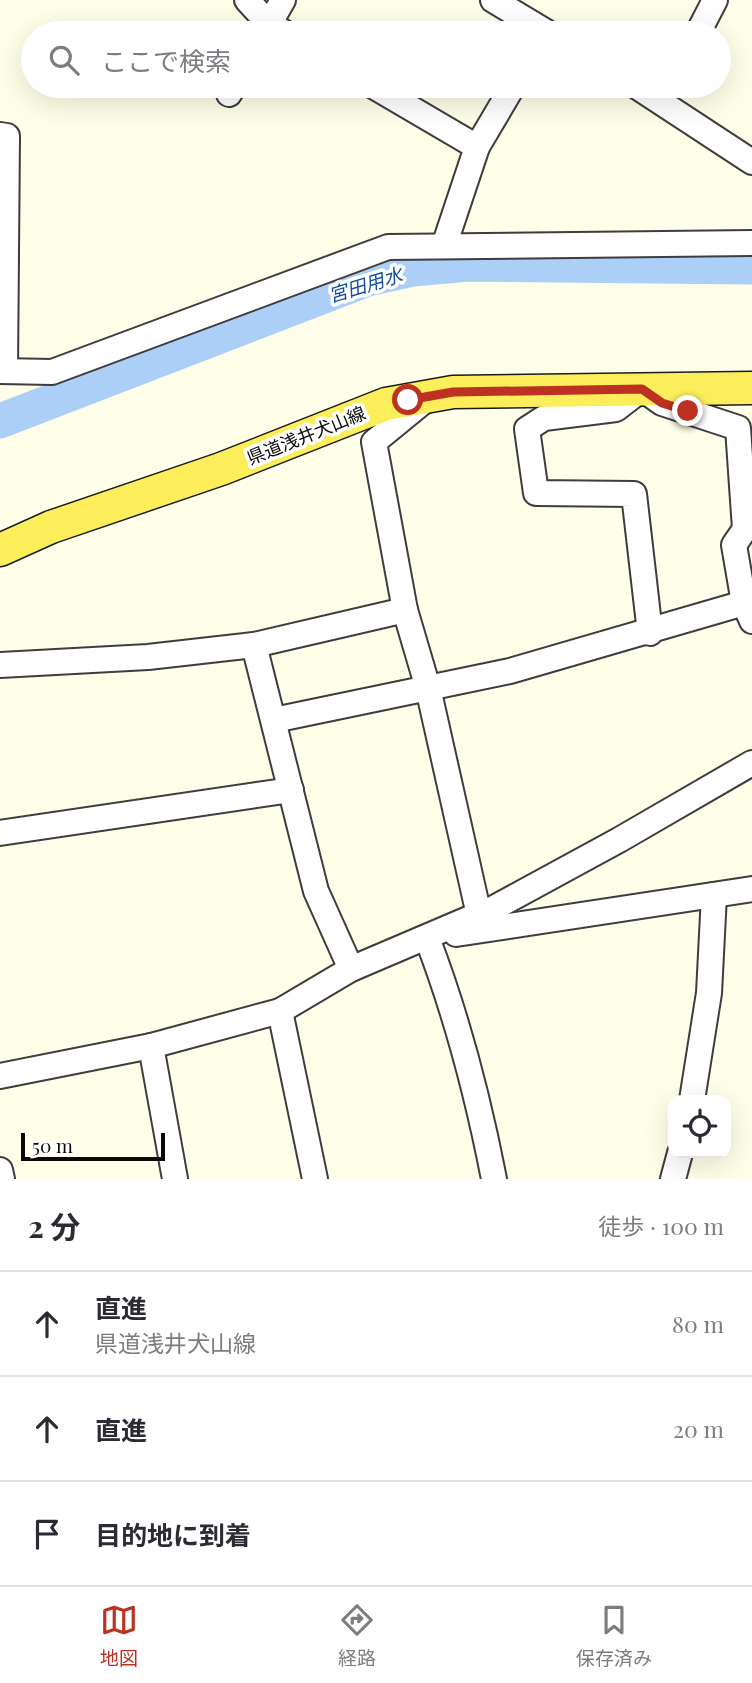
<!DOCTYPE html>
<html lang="ja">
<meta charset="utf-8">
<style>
body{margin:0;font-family:"Playfair Display","Noto Sans JP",serif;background:#f2f2f3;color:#2b2b33}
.controls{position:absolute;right:21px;bottom:21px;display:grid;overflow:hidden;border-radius:14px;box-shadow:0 7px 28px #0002}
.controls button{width:63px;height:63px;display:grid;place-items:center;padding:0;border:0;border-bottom:2px solid #e1e1e2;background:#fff;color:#2b2b33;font:35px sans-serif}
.scale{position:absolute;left:21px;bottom:18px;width:144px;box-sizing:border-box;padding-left:7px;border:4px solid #0a0a0a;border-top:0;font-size:19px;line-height:24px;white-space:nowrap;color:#0a0a0a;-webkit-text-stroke:5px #fff;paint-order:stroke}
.stop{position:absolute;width:21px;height:21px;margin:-16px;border:5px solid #bc3121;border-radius:50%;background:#fff}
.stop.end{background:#bc3121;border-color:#fff;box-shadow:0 2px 7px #0008}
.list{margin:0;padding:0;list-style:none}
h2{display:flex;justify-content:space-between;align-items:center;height:91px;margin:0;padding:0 28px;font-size:30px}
h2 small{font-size:23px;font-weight:400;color:#7c7c81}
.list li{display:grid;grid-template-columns:46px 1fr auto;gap:21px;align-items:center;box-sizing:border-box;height:105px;padding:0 28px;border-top:2px solid #e1e1e2}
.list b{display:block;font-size:26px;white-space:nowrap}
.list p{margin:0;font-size:23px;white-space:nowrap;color:#7c7c81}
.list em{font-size:23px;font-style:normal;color:#7c7c81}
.icon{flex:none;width:38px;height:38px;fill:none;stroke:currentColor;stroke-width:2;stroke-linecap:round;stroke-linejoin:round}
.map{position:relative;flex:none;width:752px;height:1179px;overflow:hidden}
.search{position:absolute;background:#fff;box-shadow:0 7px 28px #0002;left:21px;right:21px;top:21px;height:77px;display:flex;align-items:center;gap:18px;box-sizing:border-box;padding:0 24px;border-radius:38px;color:#7c7c81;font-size:26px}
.sheet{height:406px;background:#fff}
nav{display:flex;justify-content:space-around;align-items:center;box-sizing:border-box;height:98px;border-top:2px solid #e1e1e2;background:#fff;font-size:19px;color:#7c7c81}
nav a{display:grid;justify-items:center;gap:4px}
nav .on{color:#bc3121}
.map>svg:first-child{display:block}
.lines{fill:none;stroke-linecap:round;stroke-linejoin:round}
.river{stroke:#abcff7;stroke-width:35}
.minor-casing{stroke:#3d3d3d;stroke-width:28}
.major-casing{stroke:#1b1b1b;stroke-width:35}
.minor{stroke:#fff;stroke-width:24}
.major{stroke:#fced5b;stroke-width:32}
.route{stroke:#bc3121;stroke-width:9}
.labels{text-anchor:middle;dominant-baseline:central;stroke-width:7;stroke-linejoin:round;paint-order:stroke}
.street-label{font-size:18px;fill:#0a0a0a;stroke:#fff}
.water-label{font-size:19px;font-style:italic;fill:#124b9d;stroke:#fff}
</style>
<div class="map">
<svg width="752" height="1179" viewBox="0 0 752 1179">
<rect width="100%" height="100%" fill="#fffee8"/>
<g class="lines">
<polyline class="river" points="0,421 368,279 413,269 468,264 752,267"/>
<g class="minor-casing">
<g id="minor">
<polyline points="247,0 269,24 285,33"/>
<polyline points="493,0 548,33"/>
<polyline points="264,33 283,0"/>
<polyline points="698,33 715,0"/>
<polyline points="373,86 477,147"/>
<polyline points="636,86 752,162"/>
<polyline points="229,94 234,86"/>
<polyline points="0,135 7,136 5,371"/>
<polyline points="444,246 477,147 513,86"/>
<polyline points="0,371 52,372 388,247 752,243"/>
<polyline points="405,610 374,442 429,397"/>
<polyline points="650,633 634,494 536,493 527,429 544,418 616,409 642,389 662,403 738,428 745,529 734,545 744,603"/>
<polyline points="254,645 316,891 351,969"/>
<polyline points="0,665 148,657 254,645 405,610 428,688 510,671 744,603 752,621"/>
<polyline points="274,720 428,688 479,915"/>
<polyline points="0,833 291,790"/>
<polyline points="456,934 752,889"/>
<path d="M427,938C457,1016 478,1097 494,1179"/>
<polyline points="280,1011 315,1179"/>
<polyline points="151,1046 175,1179"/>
<polyline points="0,1076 151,1046 280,1011 351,969 494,908 619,840 752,763"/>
<polyline points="692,1100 709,993 714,895"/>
<polyline points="0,1170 2,1179"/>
<polyline points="673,1179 680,1153"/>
</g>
</g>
<g class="major-casing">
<polyline id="major" points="0,550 51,527 221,469 386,404 453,392 752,388"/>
</g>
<use href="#minor" class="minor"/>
<use href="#major" class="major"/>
</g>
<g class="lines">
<polyline class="route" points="408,400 453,392 642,389 662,403 688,411"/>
</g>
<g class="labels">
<g class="street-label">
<text transform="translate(306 435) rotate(-22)">県道浅井犬山線</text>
</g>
<g class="water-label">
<text transform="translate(365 284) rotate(-17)">宮田用水</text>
</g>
</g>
</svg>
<div class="controls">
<button><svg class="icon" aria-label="locate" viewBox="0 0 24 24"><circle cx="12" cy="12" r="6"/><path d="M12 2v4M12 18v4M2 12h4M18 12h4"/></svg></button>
</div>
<div class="scale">50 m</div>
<div class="stop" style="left:408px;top:400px"></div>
<div class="stop end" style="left:688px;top:411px"></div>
<div class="search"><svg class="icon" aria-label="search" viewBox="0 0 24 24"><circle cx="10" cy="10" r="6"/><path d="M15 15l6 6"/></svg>ここで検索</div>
</div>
<section class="sheet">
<h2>2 分<small>徒歩 · 100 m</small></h2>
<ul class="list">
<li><svg class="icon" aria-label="ahead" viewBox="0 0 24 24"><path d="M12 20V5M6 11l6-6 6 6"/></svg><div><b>直進</b><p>県道浅井犬山線</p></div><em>80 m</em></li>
<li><svg class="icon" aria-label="ahead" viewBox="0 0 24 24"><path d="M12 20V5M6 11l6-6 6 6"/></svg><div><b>直進</b></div><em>20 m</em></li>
<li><svg class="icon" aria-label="arrive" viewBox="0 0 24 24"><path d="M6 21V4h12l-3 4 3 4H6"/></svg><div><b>目的地に到着</b></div></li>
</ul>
</section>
<nav>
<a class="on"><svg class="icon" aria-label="map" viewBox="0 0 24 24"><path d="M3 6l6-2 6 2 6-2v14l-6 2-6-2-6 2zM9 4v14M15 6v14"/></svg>地図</a>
<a><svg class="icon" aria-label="directions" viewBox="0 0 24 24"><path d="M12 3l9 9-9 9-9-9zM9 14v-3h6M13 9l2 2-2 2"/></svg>経路</a>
<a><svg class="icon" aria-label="saved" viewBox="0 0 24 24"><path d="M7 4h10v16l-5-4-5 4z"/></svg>保存済み</a>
</nav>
